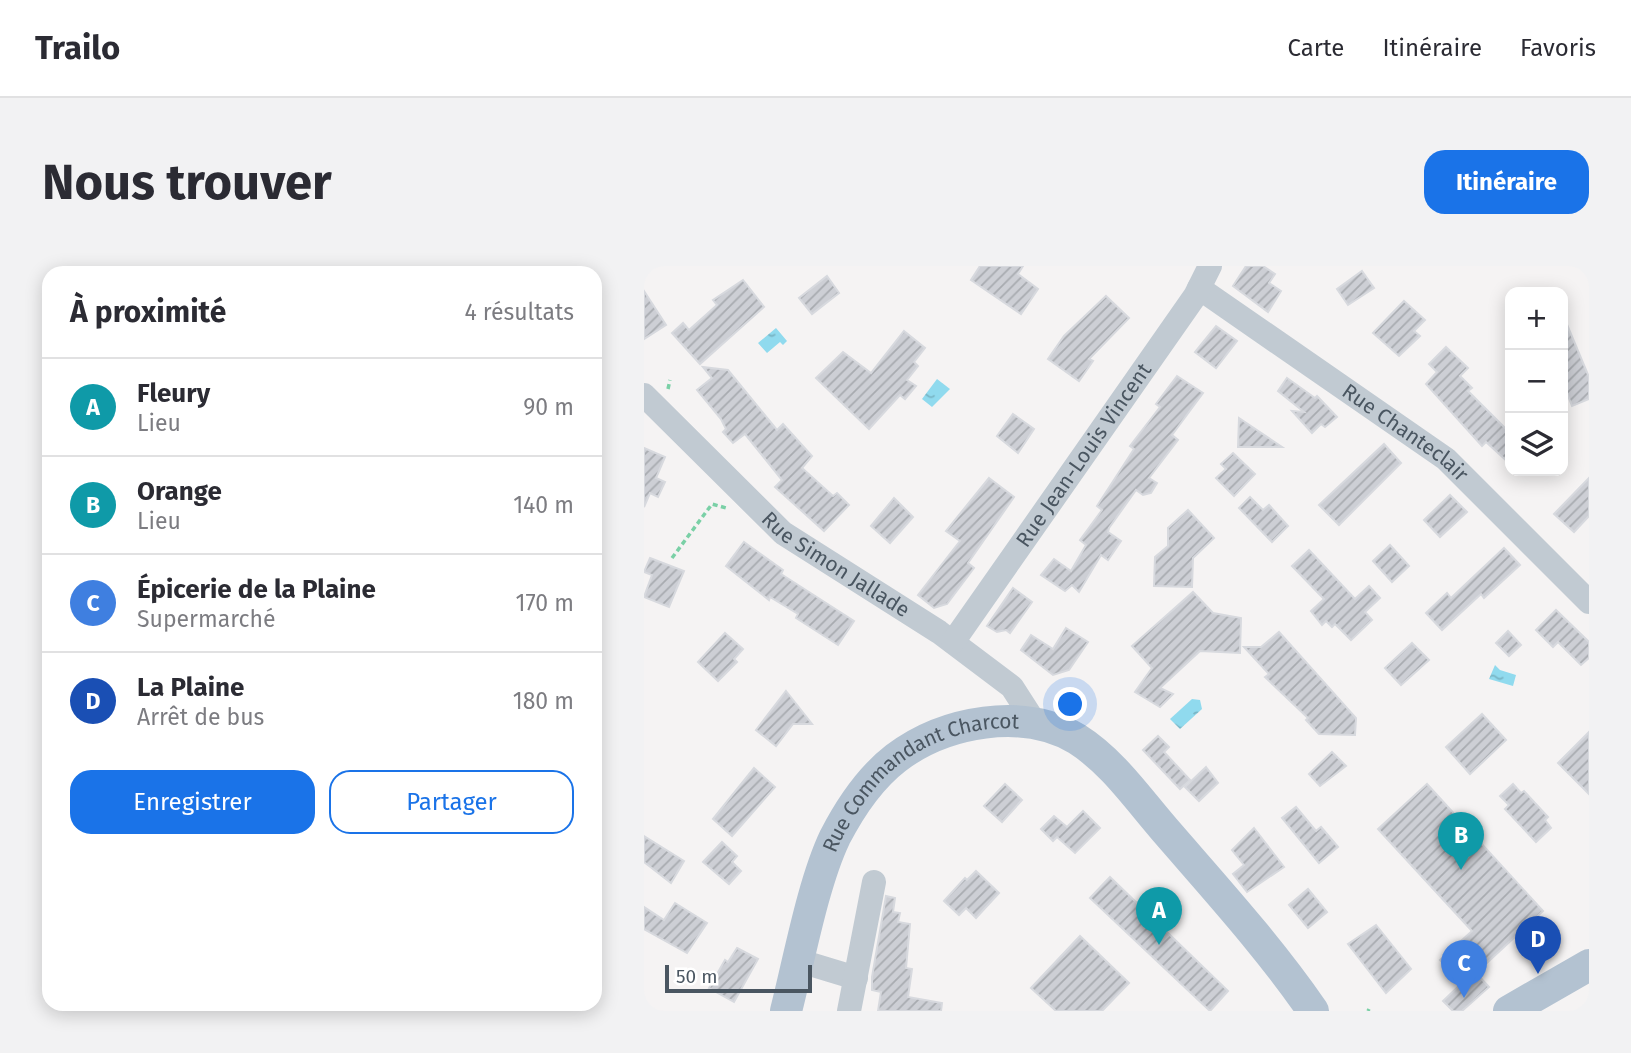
<!DOCTYPE html>
<html lang="fr">
<meta charset="utf-8">
<style>
body{margin:0;font-family:"Fira Sans",sans-serif;background:#f2f2f3;color:#2b2b33}
.controls{position:absolute;right:21px;top:21px;display:grid;overflow:hidden;border-radius:14px;box-shadow:0 4px 18px #0003}
.controls button{width:63px;height:63px;display:grid;place-items:center;padding:0;border:0;border-bottom:2px solid #e1e1e2;background:#fff;color:#2b2b33;font:35px sans-serif}
.scale{position:absolute;left:21px;bottom:18px;width:147px;box-sizing:border-box;padding-left:7px;border:4px solid #4a5661;border-top:0;font-size:19px;line-height:24px;white-space:nowrap;color:#4a5661;-webkit-text-stroke:5px #fff;paint-order:stroke}
.you{position:absolute;left:427px;top:439px;width:24px;height:24px;margin:-18px;border:5px solid #fff;border-radius:50%;background:#1a73e8;box-shadow:0 0 0 10px #1a73e833}
.badge{display:grid;place-items:center;width:46px;height:46px;border-radius:50%;background:#1a73e8;color:#fff;font-size:23px;font-weight:700}
.pin{position:absolute;translate:-50% -58px;filter:drop-shadow(0 2px 4px #0008)}
.pin::after{content:'';position:absolute;top:37px;width:24px;height:21px;background:inherit;clip-path:polygon(0 0,100% 0,50% 100%)}
.list{margin:0;padding:0;list-style:none}
h2{display:flex;justify-content:space-between;align-items:center;height:91px;margin:0;padding:0 28px;font-size:30px}
h2 small{font-size:23px;font-weight:400;color:#7c7c81}
.list li{display:grid;grid-template-columns:46px 1fr auto;gap:21px;align-items:center;box-sizing:border-box;height:98px;padding:0 28px;border-top:2px solid #e1e1e2}
.list b{display:block;font-size:26px;white-space:nowrap}
.list p{margin:0;font-size:23px;white-space:nowrap;color:#7c7c81}
.list em{font-size:23px;font-style:normal;color:#7c7c81}
.actions{display:flex;gap:14px;padding:21px 28px}
.actions a{flex:1;padding:16px 0;border:2px solid #1a73e8;border-radius:21px;text-align:center;font-size:24px;color:#1a73e8}
.actions .main{background:#1a73e8;color:#fff}
.icon{flex:none;width:38px;height:38px;fill:none;stroke:currentColor;stroke-width:2;stroke-linecap:round;stroke-linejoin:round}
.map{position:relative;flex:none;width:945px;height:745px;overflow:hidden;border-radius:21px}
header{display:flex;align-items:center;gap:42px;box-sizing:border-box;height:98px;padding:0 35px;background:#fff;border-bottom:2px solid #e1e1e2}
header strong{font-size:33px}
nav{display:flex;gap:38px;margin-inline-start:auto;font-size:24px}
.intro{display:flex;align-items:center;justify-content:space-between;box-sizing:border-box;height:168px;padding:0 42px}
h1{margin:0;font-size:49px}
.button{padding:18px 32px;border-radius:21px;background:#1a73e8;color:#fff;font-size:24px;font-weight:700}
main{display:flex;gap:42px;padding:0 42px}
aside{flex:1;background:#fff;border-radius:21px;box-shadow:0 4px 18px #0003}
.map>svg:first-child{display:block}
.water{fill:url(#water-ripples)}
.building{fill:url(#building-hatch);stroke:#d7d9de;stroke-width:2}
.lines{fill:none;stroke-linecap:round;stroke-linejoin:round}
.path{stroke:#7ad0a6;stroke-width:3.5;stroke-dasharray:5 3.5;stroke-linecap:butt}
.minor{stroke:#c1cad2;stroke-width:24}
.major{stroke:#b3c2d1;stroke-width:32}
.labels{text-anchor:middle;dominant-baseline:central;stroke-width:5;stroke-linejoin:round;paint-order:stroke}
.street-label{font-size:21px;fill:#4a5661;stroke:#fff}
</style>
<header>
<strong>Trailo</strong>
<nav><a>Carte</a><a>Itinéraire</a><a>Favoris</a></nav>
</header>
<div class="intro"><h1>Nous trouver</h1><a class="button">Itinéraire</a></div>
<main>
<aside>
<h2>À proximité<small>4 résultats</small></h2>
<ul class="list">
<li><span class="badge" style="background:#0f9aa8">A</span><div><b>Fleury</b><p>Lieu</p></div><em>90 m</em></li>
<li><span class="badge" style="background:#0f9aa8">B</span><div><b>Orange</b><p>Lieu</p></div><em>140 m</em></li>
<li><span class="badge" style="background:#3f7fe0">C</span><div><b>Épicerie de la Plaine</b><p>Supermarché</p></div><em>170 m</em></li>
<li><span class="badge" style="background:#1a4fb4">D</span><div><b>La Plaine</b><p>Arrêt de bus</p></div><em>180 m</em></li>
</ul>
<div class="actions"><a class="main">Enregistrer</a><a>Partager</a></div>
</aside>
<div class="map">
<svg width="945" height="745" viewBox="0 0 945 745">
<defs>
<pattern id="water-ripples" width="26" height="14" patternUnits="userSpaceOnUse" patternTransform="scale(1.75)"><rect width="26" height="14" fill="#90daee"/><path d="M2 4q2-2 4 0t4 0M15 11q2-2 4 0t4 0" fill="none" stroke="#78b4c4"/></pattern>
<pattern id="building-hatch" width="6" height="6" patternUnits="userSpaceOnUse" patternTransform="scale(1.75)"><rect width="6" height="6" fill="#cdcfd5"/><path d="M-1 1l2-2M0 6l6-6M5 7l2-2" fill="none" stroke="#a8abb0"/></pattern>
</defs>
<rect width="100%" height="100%" fill="#f5f3f3"/>
<g class="water">
<polygon points="132,62 143,75 139,79 136,76 123,87 114,77"/>
<polygon points="293,113 306,123 288,141 278,133"/>
<polygon points="851,399 856,404 872,409 869,420 845,413"/>
<polygon points="548,433 556,434 558,443 536,463 526,453"/>
</g>
<g class="building">
<polygon points="336,0 379,0 374,8 394,23 377,48 327,14"/>
<polygon points="602,0 619,0 631,8 625,17 637,25 624,46 589,20"/>
<polygon points="718,5 730,22 704,39 693,23"/>
<polygon points="183,10 195,27 168,48 155,32"/>
<polygon points="99,14 120,41 56,98 28,67 39,57 45,64 73,39 69,34"/>
<polygon points="0,25 22,59 0,73"/>
<polygon points="462,30 485,52 445,93 449,95 435,115 404,93 420,70"/>
<polygon points="760,35 781,54 770,65 776,70 755,90 729,67"/>
<polygon points="919,49 945,111 945,133 928,140 919,117"/>
<polygon points="572,60 593,75 572,102 551,86"/>
<polygon points="260,65 281,82 270,96 274,100 263,114 272,120 261,133 256,129 225,163 172,112 199,86 227,107"/>
<polygon points="802,81 824,102 816,110 828,122 824,125 866,167 866,198 842,176 838,180 782,118 793,106 785,98"/>
<polygon points="59,101 84,104 133,164 139,158 168,190 158,202 189,230 193,227 205,239 180,265 131,221 138,214 101,168 89,177 79,166 82,163 77,153 53,124 68,112"/>
<polygon points="533,110 559,127 528,169 534,174 505,212 513,217 507,227 499,229 492,224 465,262 464,266 477,275 464,294 457,289 435,326 428,319 421,325 397,309 410,293 427,305 442,279 436,274 458,244 453,240 490,183 486,180 516,141 512,138"/>
<polygon points="643,112 671,132 673,130 693,151 681,161 677,158 668,167 648,145 660,146 634,125"/>
<polygon points="369,148 390,163 374,187 353,170"/>
<polygon points="595,152 638,181 594,181"/>
<polygon points="740,178 757,197 695,259 675,239"/>
<polygon points="0,182 21,191 12,212 21,216 14,231 6,227 0,241"/>
<polygon points="589,187 611,208 590,230 572,212 582,203 577,198"/>
<polygon points="345,212 370,231 324,297 330,302 303,338 290,342 274,329 316,275 302,265"/>
<polygon points="945,212 945,250 930,266 910,248"/>
<polygon points="806,229 823,246 796,271 780,254"/>
<polygon points="606,231 619,244 625,239 644,260 628,276 595,242"/>
<polygon points="250,232 269,251 246,277 227,260"/>
<polygon points="544,244 570,272 549,292 548,321 510,320 511,291 524,280 524,262"/>
<polygon points="100,276 139,304 137,308 210,355 194,379 152,352 154,348 126,331 125,334 82,300"/>
<polygon points="746,279 765,300 748,316 729,295"/>
<polygon points="860,282 876,299 840,332 837,328 798,364 782,347 803,327 807,332"/>
<polygon points="665,284 711,333 725,320 736,332 721,346 728,354 707,374 691,358 688,361 682,355 678,359 667,345 680,333 648,300"/>
<polygon points="6,292 40,305 25,341 0,331 8,309 0,306"/>
<polygon points="369,322 388,336 366,367 362,364 353,366 343,360"/>
<polygon points="549,326 569,347 597,352 596,387 556,385 516,422 529,428 516,441 491,426 508,402 488,380"/>
<polygon points="912,344 945,376 945,392 937,399 914,376 909,381 892,364"/>
<polygon points="422,362 444,376 425,404 409,409 377,384 387,369 409,383"/>
<polygon points="864,365 877,379 865,390 852,377"/>
<polygon points="635,366 712,452 711,469 675,468 662,454 664,452 621,411 625,408 600,381 617,381"/>
<polygon points="81,367 99,383 90,393 93,396 74,415 54,396"/>
<polygon points="768,377 785,394 757,419 741,402"/>
<polygon points="142,425 168,458 149,458 132,480 112,464"/>
<polygon points="838,448 862,474 826,508 802,481"/>
<polygon points="945,466 945,528 914,497"/>
<polygon points="514,470 525,481 520,486 546,514 536,523 499,484"/>
<polygon points="688,486 702,500 676,520 665,508"/>
<polygon points="562,501 574,517 555,535 541,521"/>
<polygon points="110,502 131,521 88,570 69,553"/>
<polygon points="361,518 378,534 358,556 340,540"/>
<polygon points="783,518 899,645 832,707 845,721 818,745 809,745 799,735 819,716 796,694 828,665 734,563"/>
<polygon points="869,518 877,527 880,525 904,551 901,554 907,562 892,576 861,543 865,539 856,530"/>
<polygon points="652,541 672,565 677,561 694,581 675,597 638,552"/>
<polygon points="439,545 456,562 431,587 413,571 409,575 397,563 410,550 423,561"/>
<polygon points="610,562 640,601 603,626 589,608 600,599 588,584"/>
<polygon points="0,570 40,595 27,617 0,596"/>
<polygon points="78,576 93,590 88,596 97,605 85,618 59,596"/>
<polygon points="332,605 355,627 332,652 322,642 315,649 300,635 321,612 323,614"/>
<polygon points="466,611 584,725 566,745 446,632"/>
<polygon points="664,623 683,646 664,662 645,639"/>
<polygon points="242,630 251,632 249,646 256,647 254,656 266,658 262,702 268,703 264,731 298,737 297,745 234,745 237,726 228,724 228,711"/>
<polygon points="31,637 63,657 43,687 0,663 0,641 20,654"/>
<polygon points="732,659 767,703 742,727 704,678"/>
<polygon points="436,670 485,717 458,745 412,745 387,722"/>
<polygon points="93,682 114,693 90,736 65,722 81,694 84,696"/>
</g>
<g class="lines">
<g class="path">
<polyline points="24,123 26,114"/>
<polyline points="28,292 68,238 82,242"/>
<polyline points="724,745 725,743"/>
</g>
<g class="minor">
<path id="s1" d="M555,22L802,193L945,336"/>
<path id="s2" d="M0,129L139,267L295,366L368,421L386,449L385,456"/>
<path id="s3" d="M309,376L551,30L566,0"/>
<polyline points="156,695 212,712"/>
<polyline points="205,745 230,616"/>
</g>
<g class="major">
<path id="s4" d="M142,745C155,694 169,617 191,571C206,542 226,512 252,492C301,455 379,441 433,473C468,495 494,533 521,564C572,623 625,681 669,745"/>
<polyline points="865,745 945,699"/>
</g>
</g>
<g class="labels">
<g class="street-label">
<text stroke="none"><textPath href="#s1" startOffset="252">Rue Chanteclair</textPath></text>
<text stroke="none"><textPath href="#s3" startOffset="228">Rue Jean-Louis Vincent</textPath></text>
<text stroke="none"><textPath href="#s2" startOffset="257">Rue Simon Jallade</textPath></text>
<text stroke="none"><textPath href="#s4" startOffset="289">Rue Commandant Charcot</textPath></text>
</g>
</g>
</svg>
<div class="controls">
<button>+</button>
<button>−</button>
<button><svg class="icon" aria-label="layers" viewBox="0 0 24 24"><path d="M12 4l9 5-9 5-9-5zM3 14l9 5 9-5"/></svg></button>
</div>
<div class="scale">50 m</div>
<div class="you"></div>
<div class="pin badge" style="left:515px;top:679px;background:#0f9aa8">A</div>
<div class="pin badge" style="left:817px;top:604px;background:#0f9aa8">B</div>
<div class="pin badge" style="left:820px;top:732px;background:#3f7fe0">C</div>
<div class="pin badge" style="left:894px;top:708px;background:#1a4fb4">D</div>
</div>
</main>
